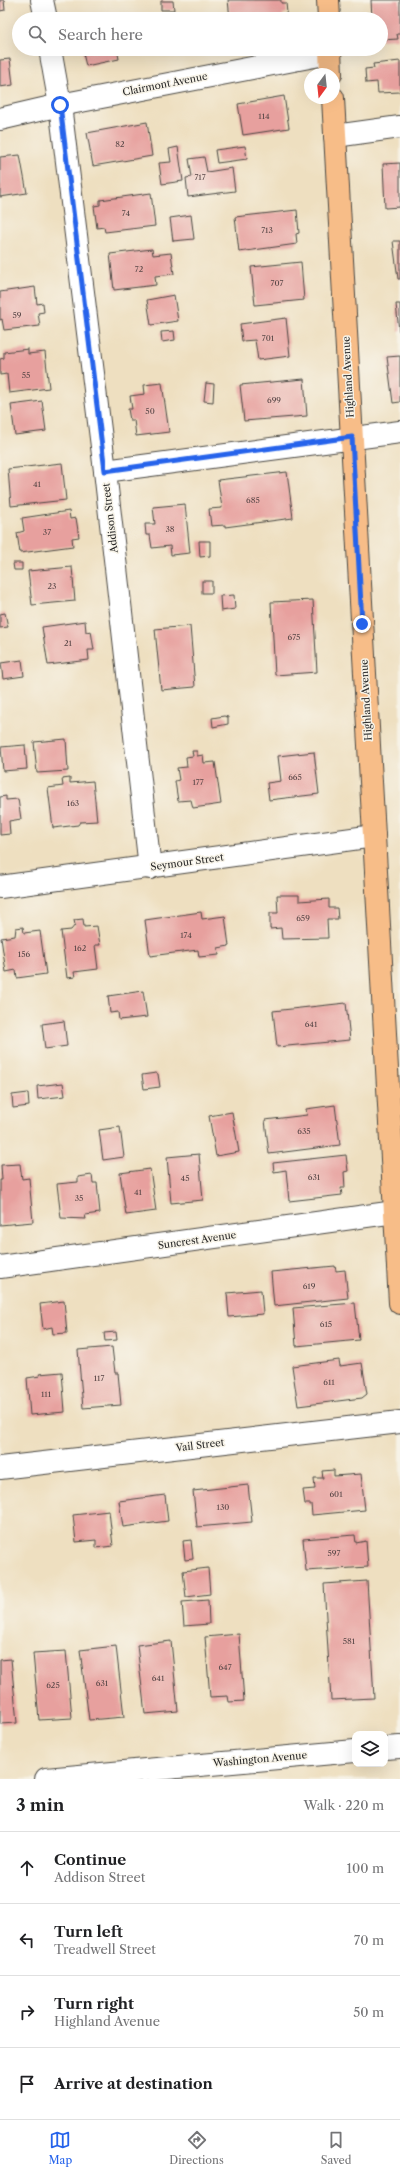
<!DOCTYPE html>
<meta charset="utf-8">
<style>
body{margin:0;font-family:"Libre Caslon Text",serif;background:#f2f2f2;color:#202124}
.controls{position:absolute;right:12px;bottom:12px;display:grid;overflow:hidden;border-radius:8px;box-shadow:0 4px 16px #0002}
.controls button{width:36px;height:36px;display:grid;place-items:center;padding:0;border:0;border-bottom:1px solid #e0e0e0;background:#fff;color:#202124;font:20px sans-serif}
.compass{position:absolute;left:304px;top:68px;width:36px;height:36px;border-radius:50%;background:#fff;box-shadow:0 4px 16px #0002;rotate:195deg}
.stop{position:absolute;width:12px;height:12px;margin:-9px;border:3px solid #2563eb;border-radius:50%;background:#fff}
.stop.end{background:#2563eb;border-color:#fff;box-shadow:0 1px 4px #0008}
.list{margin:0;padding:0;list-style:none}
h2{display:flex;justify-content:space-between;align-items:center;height:52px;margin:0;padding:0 16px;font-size:17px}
h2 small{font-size:13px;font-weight:400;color:#757577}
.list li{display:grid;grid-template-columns:26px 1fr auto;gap:12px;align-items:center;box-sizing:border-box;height:72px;padding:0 16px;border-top:1px solid #e0e0e0}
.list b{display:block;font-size:15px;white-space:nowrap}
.list p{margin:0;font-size:13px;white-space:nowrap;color:#757577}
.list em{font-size:13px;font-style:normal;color:#757577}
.icon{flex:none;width:22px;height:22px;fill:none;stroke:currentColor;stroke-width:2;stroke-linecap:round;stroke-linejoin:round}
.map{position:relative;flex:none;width:400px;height:1779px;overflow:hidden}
.search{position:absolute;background:#fff;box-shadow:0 4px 16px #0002;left:12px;right:12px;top:12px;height:44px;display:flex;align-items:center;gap:10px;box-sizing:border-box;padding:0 14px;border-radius:22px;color:#757577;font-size:15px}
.sheet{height:340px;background:#fff}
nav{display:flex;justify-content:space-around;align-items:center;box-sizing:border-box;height:56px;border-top:1px solid #e0e0e0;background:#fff;font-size:11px;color:#757577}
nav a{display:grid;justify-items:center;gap:2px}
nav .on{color:#2563eb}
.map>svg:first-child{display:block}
.building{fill:#e7a09e}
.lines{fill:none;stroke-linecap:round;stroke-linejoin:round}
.minor-casing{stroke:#484641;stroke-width:24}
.major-casing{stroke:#484641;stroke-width:24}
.minor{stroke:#fff;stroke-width:22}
.major{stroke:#f7bd88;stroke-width:22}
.route{stroke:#2563eb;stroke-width:5}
.labels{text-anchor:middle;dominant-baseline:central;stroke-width:3;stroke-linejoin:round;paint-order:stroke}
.number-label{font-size:8px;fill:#5a4848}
.street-label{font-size:10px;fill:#2b2b2b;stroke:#f7f3e8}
</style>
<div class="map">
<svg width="400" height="1779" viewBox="0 0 400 1779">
<rect width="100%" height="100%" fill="#f7f3e8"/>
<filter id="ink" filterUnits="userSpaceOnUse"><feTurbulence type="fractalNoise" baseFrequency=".025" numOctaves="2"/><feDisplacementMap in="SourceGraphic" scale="8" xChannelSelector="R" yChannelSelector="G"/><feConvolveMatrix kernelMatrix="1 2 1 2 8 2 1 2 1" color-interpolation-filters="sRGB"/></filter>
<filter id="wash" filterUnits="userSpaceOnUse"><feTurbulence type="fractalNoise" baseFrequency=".012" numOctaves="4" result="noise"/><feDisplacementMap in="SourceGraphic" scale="16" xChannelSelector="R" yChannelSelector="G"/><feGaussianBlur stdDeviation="0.9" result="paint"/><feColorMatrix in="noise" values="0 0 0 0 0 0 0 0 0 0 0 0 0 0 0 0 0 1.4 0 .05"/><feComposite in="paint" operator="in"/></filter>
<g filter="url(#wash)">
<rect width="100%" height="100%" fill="#eedfc0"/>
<g id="blocks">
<g class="building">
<polygon points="0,0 4,0 5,10 0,11"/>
<polygon points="228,0 281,0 281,3 286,3 287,13 283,14 283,19 230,19"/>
<polygon points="371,0 400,0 400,34 397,34 398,39 381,40 381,19 372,19"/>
<polygon points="161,1 173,1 174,10 161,10"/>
<polygon points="76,15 77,19 64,19 64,17"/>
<polygon points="82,49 117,49 119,59 86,66"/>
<polygon points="10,59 13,85 0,87 0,60"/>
<polygon points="400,61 400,92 378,93 377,82 366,83 365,69 374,68 373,64"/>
<polygon points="284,96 289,128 243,135 238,104"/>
<polygon points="147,122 152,156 93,166 87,133"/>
<polygon points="245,146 247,159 217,163 215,150"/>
<polygon points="178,147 183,181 162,184 159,163 171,162 169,149"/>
<polygon points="20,155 27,193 0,197 0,157"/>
<polygon points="204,157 207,172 232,168 235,191 188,197 186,178 192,177 189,159"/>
<polygon points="400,163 400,207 385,208 383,164"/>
<polygon points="151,193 155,226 105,232 104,227 97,228 94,206 100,205 100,200"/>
<polygon points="297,210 299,233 296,234 297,244 239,252 235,217"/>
<polygon points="191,215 194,239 173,241 170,218"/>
<polygon points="393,241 400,241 400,279 398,279"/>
<polygon points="152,249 153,255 171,253 174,274 155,276 156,285 114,290 110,254"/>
<polygon points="301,262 304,300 255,305 251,267"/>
<polygon points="35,287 37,304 43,303 44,312 38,313 40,326 4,330 2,319 0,320 0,292"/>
<polygon points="174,295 178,321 151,325 147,300"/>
<polygon points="396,304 400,304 400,331 399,331"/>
<polygon points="286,318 290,356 258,360 255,340 242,341 240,324"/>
<polygon points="174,331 175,340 162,342 161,332"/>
<polygon points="28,349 28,354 45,352 49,388 9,393 7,374 0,375 0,359 4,358 4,352"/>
<polygon points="400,356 400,402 393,403 387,357"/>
<polygon points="304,379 307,416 244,421 240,385"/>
<polygon points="162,383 169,432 136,436 134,420 130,420 128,409 132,409 130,396 145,394 144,385"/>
<polygon points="206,383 214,384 213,402 204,401"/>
<polygon points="42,401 46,431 15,435 11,405"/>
<polygon points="62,463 66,500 11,506 8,469"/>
<polygon points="287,472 293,518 225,527 225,525 211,526 209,509 222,508 218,480"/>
<polygon points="185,504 190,553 171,555 170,546 152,548 150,535 146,535 145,524 155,524 153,507"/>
<polygon points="69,511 70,519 76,518 79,537 72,538 73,546 20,553 17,533 24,531 22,518"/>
<polygon points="199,541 210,541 210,556 200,557"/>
<polygon points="13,563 22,563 22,570 14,570"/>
<polygon points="72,567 75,601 32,605 28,571"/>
<rect x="202" y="581" width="10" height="12"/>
<polygon points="234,595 235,609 221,611 220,596"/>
<polygon points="313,600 317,672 275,675 271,602"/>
<polygon points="5,613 8,627 0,628 0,614"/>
<polygon points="85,621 86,632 91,631 94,650 88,650 89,660 48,665 42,627"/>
<polygon points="190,626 195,687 161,690 155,629"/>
<polygon points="22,660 24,676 3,679 1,663"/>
<polygon points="224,716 228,717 228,724 213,727 212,718"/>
<polygon points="66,739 68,771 37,773 34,742"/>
<polygon points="25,745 27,769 3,771 1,747"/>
<polygon points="192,751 197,751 197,756 203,755 204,763 215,762 221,804 193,808 191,800 178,801 175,781 179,780 177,768 187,767 186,757 193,756"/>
<polygon points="314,752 319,794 269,800 267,783 281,781 278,756"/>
<polygon points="70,778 70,783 93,781 97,821 80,822 78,825 53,828 48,788 63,786 62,779"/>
<polygon points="6,796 6,800 18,799 21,819 9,821 10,834 0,835 0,797"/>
<polygon points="277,895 299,895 299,901 329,899 329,908 337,908 338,919 327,919 328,938 282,939 281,928 270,929 270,913 278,913"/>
<polygon points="201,912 202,919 225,916 229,946 218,948 219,955 199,957 198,950 150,956 145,920"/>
<polygon points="83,919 84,927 97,926 100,945 95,945 98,969 74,972 75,977 67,978 61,931 71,930 75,925 74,920"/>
<polygon points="23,927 24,933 40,931 46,974 17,978 16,970 6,972 1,938 15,936 16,928"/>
<polygon points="143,991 147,1017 119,1020 118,1012 110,1013 108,996"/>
<polygon points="346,1003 350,1040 277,1047 273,1011"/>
<polygon points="64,1021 67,1046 45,1049 42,1024"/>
<polygon points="156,1073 158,1074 160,1087 144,1089 142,1075"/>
<polygon points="63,1083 65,1096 38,1099 37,1086"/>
<polygon points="28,1093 29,1106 13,1108 12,1095"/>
<polygon points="335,1105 340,1145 269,1154 265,1120 307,1115 306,1109"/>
<polygon points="232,1112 239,1152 216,1156 209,1116"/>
<polygon points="120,1127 124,1157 103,1160 99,1130"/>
<polygon points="199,1154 203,1200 171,1203 167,1157"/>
<polygon points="346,1155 348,1171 344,1172 345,1188 341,1188 342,1195 289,1201 286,1170 274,1172 273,1163"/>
<polygon points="20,1164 22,1179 29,1178 33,1222 0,1225 0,1180 2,1180 1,1165"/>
<polygon points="150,1169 156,1211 126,1215 120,1173"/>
<polygon points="92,1175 93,1183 97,1183 100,1213 85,1215 86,1219 61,1218 57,1184 78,1182 78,1177"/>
<polygon points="335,1266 336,1271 345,1270 348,1298 274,1306 271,1272"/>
<polygon points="261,1290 263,1314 229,1317 227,1293"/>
<polygon points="64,1301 67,1333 53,1334 52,1327 43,1329 40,1304"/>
<polygon points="355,1303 359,1340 296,1346 293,1308"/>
<polygon points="116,1332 117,1340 105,1341 104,1333"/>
<polygon points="112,1347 115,1373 118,1373 121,1405 83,1408 78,1350"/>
<polygon points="339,1360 340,1366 362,1363 367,1394 362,1398 298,1406 292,1366"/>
<polygon points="62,1372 65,1412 30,1415 27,1378 40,1376 39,1374"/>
<polygon points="334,1470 334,1476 361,1474 365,1510 312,1515 311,1504 305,1504 303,1490 315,1489 314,1478 323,1478 322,1471"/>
<polygon points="248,1485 252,1522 197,1527 193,1491"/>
<polygon points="165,1495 168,1521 123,1527 119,1501"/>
<polygon points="109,1511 113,1546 96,1548 96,1540 76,1542 73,1515"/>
<polygon points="355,1535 356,1543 366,1541 368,1567 306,1571 303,1539"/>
<polygon points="191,1540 193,1559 185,1560 183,1541"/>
<polygon points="208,1568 210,1594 186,1597 183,1571"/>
<polygon points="367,1581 374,1698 331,1700 324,1584"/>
<polygon points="208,1600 209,1624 184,1626 182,1602"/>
<polygon points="239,1634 244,1701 229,1702 228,1696 210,1697 205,1637"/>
<polygon points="171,1641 178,1711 145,1714 137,1645"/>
<polygon points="116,1646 124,1717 89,1720 80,1650"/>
<polygon points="66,1651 72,1718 39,1720 33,1653"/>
<polygon points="11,1659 17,1723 0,1724 0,1660"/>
</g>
</g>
</g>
<g filter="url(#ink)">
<use href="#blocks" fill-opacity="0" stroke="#484641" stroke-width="1"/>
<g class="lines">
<g class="minor-casing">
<g id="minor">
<polyline points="42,0 46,19"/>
<polyline points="50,49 60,105 105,471 150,868"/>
<polyline points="0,119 60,105 330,53"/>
<polyline points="335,136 400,127"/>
<polyline points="105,471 400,432"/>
<polyline points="0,887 374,836"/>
<polyline points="0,1267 395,1212"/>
<polyline points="0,1468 400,1422"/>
<polyline points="385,1748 400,1747"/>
<polyline points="46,1779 355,1751"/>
</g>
</g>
<g class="major-casing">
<g id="major">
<polyline points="328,0 329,19"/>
<polyline points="330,49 331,74"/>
<polyline points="333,98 400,1303"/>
</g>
</g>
<use href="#minor" class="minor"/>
<use href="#major" class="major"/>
</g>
</g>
<g class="lines" filter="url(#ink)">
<polyline class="route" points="60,105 105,471 352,437 362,624"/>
</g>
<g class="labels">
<g class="number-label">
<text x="264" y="116">114</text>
<text x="120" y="144">82</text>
<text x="200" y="177">717</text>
<text x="126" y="213">74</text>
<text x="267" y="230">713</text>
<text x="139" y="269">72</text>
<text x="277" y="283">707</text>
<text x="17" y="315">59</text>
<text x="268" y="338">701</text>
<text x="26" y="375">55</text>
<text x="274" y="400">699</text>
<text x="150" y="411">50</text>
<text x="37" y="484">41</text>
<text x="253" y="500">685</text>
<text x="170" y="529">38</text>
<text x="47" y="532">37</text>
<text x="52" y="586">23</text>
<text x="294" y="637">675</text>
<text x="68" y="643">21</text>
<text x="295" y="777">665</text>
<text x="198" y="782">177</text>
<text x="73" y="803">163</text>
<text x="303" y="918">659</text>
<text x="186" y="935">174</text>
<text x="80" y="948">162</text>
<text x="24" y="954">156</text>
<text x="311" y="1024">641</text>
<text x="304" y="1131">635</text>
<text x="314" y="1177">631</text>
<text x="185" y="1178">45</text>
<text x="138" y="1192">41</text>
<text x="79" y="1198">35</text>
<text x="309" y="1286">619</text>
<text x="326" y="1324">615</text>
<text x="99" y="1378">117</text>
<text x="329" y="1382">611</text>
<text x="46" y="1394">111</text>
<text x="336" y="1494">601</text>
<text x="223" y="1507">130</text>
<text x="334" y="1553">597</text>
<text x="349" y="1641">581</text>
<text x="225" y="1667">647</text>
<text x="158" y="1678">641</text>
<text x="102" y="1683">631</text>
<text x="53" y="1685">625</text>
</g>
<g class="street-label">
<text transform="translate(165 84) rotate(-11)">Clairmont Avenue</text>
<text transform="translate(348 377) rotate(-93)">Highland Avenue</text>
<text transform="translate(110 518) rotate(-97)">Addison Street</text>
<text transform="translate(366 700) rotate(-93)">Highland Avenue</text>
<text transform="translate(187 862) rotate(-8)">Seymour Street</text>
<text transform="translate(197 1240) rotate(-8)">Suncrest Avenue</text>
<text transform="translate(200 1445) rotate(-7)">Vail Street</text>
<text transform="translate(260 1759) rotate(-5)">Washington Avenue</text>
</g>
</g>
</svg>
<div class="controls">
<button><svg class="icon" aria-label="layers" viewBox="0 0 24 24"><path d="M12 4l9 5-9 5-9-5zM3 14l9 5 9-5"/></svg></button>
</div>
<svg class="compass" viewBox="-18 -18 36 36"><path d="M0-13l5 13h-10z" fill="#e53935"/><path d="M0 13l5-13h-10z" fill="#757577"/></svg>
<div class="stop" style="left:60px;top:105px"></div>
<div class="stop end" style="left:362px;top:624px"></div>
<div class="search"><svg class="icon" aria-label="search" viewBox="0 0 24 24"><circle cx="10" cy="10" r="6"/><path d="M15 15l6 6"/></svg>Search here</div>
</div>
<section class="sheet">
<h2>3 min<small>Walk · 220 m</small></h2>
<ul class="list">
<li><svg class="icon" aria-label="ahead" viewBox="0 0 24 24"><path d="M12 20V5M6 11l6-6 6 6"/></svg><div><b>Continue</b><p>Addison Street</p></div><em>100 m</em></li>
<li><svg class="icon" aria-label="left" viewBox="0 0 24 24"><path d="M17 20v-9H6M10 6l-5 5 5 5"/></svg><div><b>Turn left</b><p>Treadwell Street</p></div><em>70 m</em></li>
<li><svg class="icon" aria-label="right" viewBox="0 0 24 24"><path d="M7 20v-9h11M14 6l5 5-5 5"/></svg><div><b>Turn right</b><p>Highland Avenue</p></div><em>50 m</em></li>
<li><svg class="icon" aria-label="arrive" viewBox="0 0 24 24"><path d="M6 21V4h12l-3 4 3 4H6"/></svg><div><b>Arrive at destination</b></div></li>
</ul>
</section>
<nav>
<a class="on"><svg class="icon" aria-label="map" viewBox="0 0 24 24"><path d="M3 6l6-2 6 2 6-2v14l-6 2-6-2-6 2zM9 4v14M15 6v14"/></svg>Map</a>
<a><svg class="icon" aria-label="directions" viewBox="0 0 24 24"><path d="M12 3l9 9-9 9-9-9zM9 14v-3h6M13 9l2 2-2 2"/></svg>Directions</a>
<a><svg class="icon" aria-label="saved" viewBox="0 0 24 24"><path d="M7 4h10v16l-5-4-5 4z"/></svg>Saved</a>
</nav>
